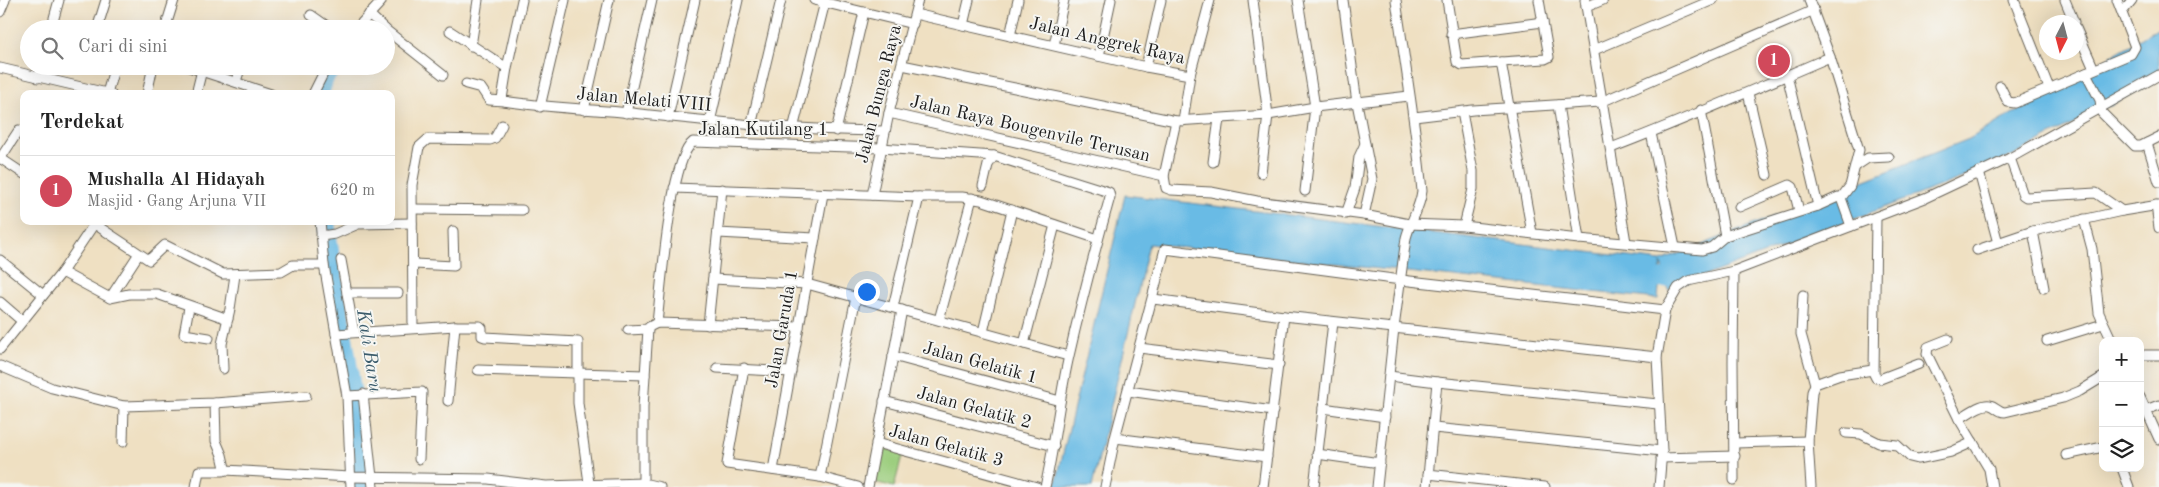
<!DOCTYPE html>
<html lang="id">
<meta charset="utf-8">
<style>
body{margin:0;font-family:"Old Standard TT",serif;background:#f6f6f6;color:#222}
.controls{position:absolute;right:15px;bottom:15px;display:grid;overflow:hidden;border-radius:10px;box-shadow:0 5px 20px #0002}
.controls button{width:45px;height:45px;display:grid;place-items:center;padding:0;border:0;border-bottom:1px solid #e0e0e0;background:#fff;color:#222;font:25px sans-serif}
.compass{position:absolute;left:2039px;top:15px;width:45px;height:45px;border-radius:50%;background:#fff;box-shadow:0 5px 20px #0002;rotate:186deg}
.you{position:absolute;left:866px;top:291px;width:18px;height:18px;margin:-12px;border:4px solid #fff;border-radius:50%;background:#1a73e8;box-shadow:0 0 0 8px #1a73e833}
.badge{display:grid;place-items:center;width:32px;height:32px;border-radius:50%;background:#d1495b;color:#fff;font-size:16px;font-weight:700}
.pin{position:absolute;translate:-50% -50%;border:2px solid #fff;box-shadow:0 1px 5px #0006}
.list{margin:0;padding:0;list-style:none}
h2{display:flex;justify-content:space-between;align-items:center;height:65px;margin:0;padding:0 20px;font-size:21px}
h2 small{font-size:16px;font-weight:400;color:#767676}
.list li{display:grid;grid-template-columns:32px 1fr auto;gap:15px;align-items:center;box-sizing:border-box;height:70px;padding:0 20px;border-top:1px solid #e0e0e0}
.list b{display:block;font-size:19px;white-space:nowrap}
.list p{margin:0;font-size:16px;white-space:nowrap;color:#767676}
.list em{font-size:16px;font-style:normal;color:#767676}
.icon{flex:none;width:28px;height:28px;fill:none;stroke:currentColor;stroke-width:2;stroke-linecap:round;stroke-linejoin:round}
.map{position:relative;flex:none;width:2159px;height:487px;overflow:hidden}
.search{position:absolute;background:#fff;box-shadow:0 5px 20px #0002;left:20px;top:20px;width:375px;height:55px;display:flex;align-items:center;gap:12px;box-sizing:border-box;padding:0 18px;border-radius:28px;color:#767676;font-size:19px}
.panel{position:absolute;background:#fff;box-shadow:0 5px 20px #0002;left:20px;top:90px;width:375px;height:135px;border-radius:10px}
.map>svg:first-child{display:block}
.green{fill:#9bcd7d;stroke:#5c744c}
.water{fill:#69bbe5;stroke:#426c80}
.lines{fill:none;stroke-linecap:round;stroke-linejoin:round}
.river{stroke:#69bbe5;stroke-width:18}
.minor-casing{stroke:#666156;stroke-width:11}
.minor{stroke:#fff;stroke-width:9}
.labels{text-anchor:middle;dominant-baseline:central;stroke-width:4;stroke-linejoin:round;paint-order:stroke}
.street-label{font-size:18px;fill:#1c1c1c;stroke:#f6f6f2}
.water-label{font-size:19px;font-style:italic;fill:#3b5c6c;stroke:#f6f6f2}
</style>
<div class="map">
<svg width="2159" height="487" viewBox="0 0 2159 487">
<rect width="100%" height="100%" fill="#f6f6f2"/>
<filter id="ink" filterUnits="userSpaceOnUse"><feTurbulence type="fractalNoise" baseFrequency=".02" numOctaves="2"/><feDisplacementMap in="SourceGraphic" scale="10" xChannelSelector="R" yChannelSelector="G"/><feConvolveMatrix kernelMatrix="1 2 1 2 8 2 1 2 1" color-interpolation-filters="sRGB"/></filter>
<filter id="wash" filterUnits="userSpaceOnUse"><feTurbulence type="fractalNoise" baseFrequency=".0096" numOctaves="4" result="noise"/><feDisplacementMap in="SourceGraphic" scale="20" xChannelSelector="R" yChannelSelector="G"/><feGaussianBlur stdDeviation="1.12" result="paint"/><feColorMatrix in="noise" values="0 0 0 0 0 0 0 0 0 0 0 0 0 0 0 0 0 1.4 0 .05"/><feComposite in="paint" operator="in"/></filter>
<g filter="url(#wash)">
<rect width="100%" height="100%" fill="#efe0c2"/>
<polygon class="green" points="879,447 903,453 894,487 871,481"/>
<polygon class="water" points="2159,28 2159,80 1990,167 1668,290 1661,263 1658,299 1149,244 1092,487 1055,487 1125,195 1661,261 1969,139"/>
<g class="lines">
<g class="river">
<polyline points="320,94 325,78 334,66"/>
<path d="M326,221C337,310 359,397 360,487"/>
<path d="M1636,276C1655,280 1670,279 1689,273"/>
</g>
</g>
</g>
<g filter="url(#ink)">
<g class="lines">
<g class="minor-casing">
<g id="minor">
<path d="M522,0L507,68L502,99L504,101C547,108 590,109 632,113C717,122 800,131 885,131"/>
<polyline points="814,0 913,24"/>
<polyline points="1253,0 1268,115 1261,173"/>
<polyline points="1298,0 1315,107 1305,191"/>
<polyline points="1343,0 1357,103 1372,179 1364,215"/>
<polyline points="1447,0 1457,62 1462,65 1501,62"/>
<polyline points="1585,0 1626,242"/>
<polyline points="1809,0 1830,57 1859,150 1850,186 1841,198"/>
<polyline points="2014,0 2049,88"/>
<polyline points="2065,0 2074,22"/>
<polyline points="1586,7 1603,0"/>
<polyline points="2123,11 2132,0"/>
<polyline points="0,12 5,0"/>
<polyline points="369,14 385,29"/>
<polyline points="915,14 1146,67 1190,75 1183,121"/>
<polyline points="311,15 331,29"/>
<polyline points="963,25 969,0"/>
<polyline points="2076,28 2094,69"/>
<polyline points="54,29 54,18 59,0"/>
<polyline points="97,29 106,0"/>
<polyline points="165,29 174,0"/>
<polyline points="253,29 255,25"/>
<polyline points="356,29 381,2"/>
<polyline points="386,30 443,75"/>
<polyline points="450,31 507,68"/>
<polyline points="1451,34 1543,22"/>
<polyline points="1010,36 1018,0"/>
<polyline points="1054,45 1064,0"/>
<polyline points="471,46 478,0"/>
<polyline points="1594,50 1713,0"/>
<polyline points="1099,56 1111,0"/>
<polyline points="902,65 1176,121 1268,115 1315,107 1409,96"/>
<polyline points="186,66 271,94"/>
<polyline points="1146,67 1161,0"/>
<polyline points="0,68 111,94"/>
<polyline points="2086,73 2100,100 2102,113 2135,146 2141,146 2159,137"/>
<polyline points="1190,75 1210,0"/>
<polyline points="1787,75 1818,206"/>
<polyline points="38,78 43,66"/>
<polyline points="236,81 241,66"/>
<polyline points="466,84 481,88 489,100 504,101"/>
<polyline points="2000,86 2008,102 2015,103 2131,54 2135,47 2117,0"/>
<polyline points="107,93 115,66"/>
<polyline points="1748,93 1767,175"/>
<polyline points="147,94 153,66"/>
<polyline points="196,94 202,70"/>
<polyline points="313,94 327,66"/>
<polyline points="1558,105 1579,239"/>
<polyline points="540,107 565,0"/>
<polyline points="584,110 609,0"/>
<polyline points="1701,110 1725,236"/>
<polyline points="1462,112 1473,171 1473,189 1464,226"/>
<polyline points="626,113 652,0"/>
<polyline points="889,113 1164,176"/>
<polyline points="668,117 695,0"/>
<polyline points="1414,117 1473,110 1601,102 1814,10"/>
<polyline points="1176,121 1164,176 1166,188 1171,190 1211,192 1257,201 1364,215 1409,224 1464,226 1579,239 1702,250 1712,247 1725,236 1818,206 1838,197 1841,198 1851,226"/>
<polyline points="710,122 738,0"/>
<polyline points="751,126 781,0"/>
<polyline points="793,129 825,2"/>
<polyline points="836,131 864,12"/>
<polyline points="1651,133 1675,247"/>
<polyline points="2147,143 2159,182"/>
<path d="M1611,148C1685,120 1757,88 1830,57"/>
<polyline points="0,158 24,174"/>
<polyline points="2010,158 2023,195 2026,197 2096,193 2122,211 2159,205"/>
<polyline points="0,159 19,130"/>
<polyline points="1213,162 1219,119"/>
<polyline points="1856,166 1868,158 1889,157"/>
<polyline points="1979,172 1998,243"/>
<polyline points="983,186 988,165 994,156"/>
<polyline points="674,188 919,197 962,197 981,200 1098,239"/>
<polyline points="872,195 889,113 918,0"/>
<polyline points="2156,205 2159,228"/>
<polyline points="1739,207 1790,185 1793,187 1799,211"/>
<polyline points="413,209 522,210"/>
<polyline points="1346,214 1355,188 1359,157 1365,144"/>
<polyline points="1876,217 1874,374 1876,378 1880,379 1919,364"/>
<polyline points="2084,219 2092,249 2099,313 2112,341"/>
<polyline points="90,221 149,260 165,245 223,274 281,272 293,265 324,265"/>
<polyline points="320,221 324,265 347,396 351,487"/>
<polyline points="2033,231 2044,288"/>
<polyline points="718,233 815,238"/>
<polyline points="1532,233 1501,62 1545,59 1549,57 1539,0"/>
<polyline points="321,236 335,234 358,224 412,223"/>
<polyline points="1977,250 2033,231 2122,211"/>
<polyline points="0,260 43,295"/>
<polyline points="341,260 354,332"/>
<polyline points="414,264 454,266 453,231"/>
<polyline points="62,272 110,298 129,294 157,294 228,319"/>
<polyline points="713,279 807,284 1068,356"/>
<polyline points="347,293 398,293"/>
<polyline points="1803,295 1801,334 1815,384 1812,392 1808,441 1811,487"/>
<polyline points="110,298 138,255"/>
<polyline points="1153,299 1284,316 1657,357"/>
<polyline points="0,302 22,321"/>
<polyline points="189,307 184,334 209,338"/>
<polyline points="893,307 919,197"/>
<polyline points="1665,310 1678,288 1688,281 1734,271 1925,198 2010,158 2159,75"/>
<polyline points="939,320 972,198"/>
<path d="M657,323C661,290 670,159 693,142L881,148L994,156L1109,192L1110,197C1095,250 1081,303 1069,356C1059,399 1055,444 1045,487"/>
<polyline points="708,325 722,189"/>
<polyline points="413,328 412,185 419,147 428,139 490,140 495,138 502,125"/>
<polyline points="628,330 648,329 649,327 657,323 799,327"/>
<polyline points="983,332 1012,210"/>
<polyline points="336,334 455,326 480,326 482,328 482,336 485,337 578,342 578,403 589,483"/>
<polyline points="1948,339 1928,347 1927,354 1959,419 1989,469 1992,487"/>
<polyline points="2047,341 2103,324"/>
<polyline points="1024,344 1055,225"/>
<polyline points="1139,348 1279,365"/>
<polyline points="0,349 62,272 94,224"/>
<polyline points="2140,355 2159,355"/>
<polyline points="893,356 1060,401"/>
<polyline points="0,366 52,388 124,406 215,403 306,396"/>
<polyline points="717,368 791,372"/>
<polyline points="744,368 727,464 820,477 858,487"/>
<polyline points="223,369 222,344 230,309 235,275"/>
<polyline points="478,370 645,375"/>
<polyline points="1389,376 1437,382 1658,404"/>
<polyline points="1815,384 1840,375 1873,370"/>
<polyline points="1128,391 1273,411"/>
<polyline points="363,394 373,487"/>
<polyline points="347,396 422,392 419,459"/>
<polyline points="2140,397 2159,439"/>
<polyline points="448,401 455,326"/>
<polyline points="884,401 1054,446"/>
<polyline points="1323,408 1385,417"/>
<polyline points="2146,410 2159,405"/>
<path d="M1959,419C1966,415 1981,403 1990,405C1996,406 1998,412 2005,412L2063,398L2080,391L2103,377"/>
<polyline points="1434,428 1662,451"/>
<polyline points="1846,433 1861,434 1879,443 1897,445 1910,457 1918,459 1951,452 1973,442"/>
<polyline points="1115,438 1267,457"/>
<polyline points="123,442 124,406"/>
<polyline points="876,443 1037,487"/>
<polyline points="1735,443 1808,441"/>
<polyline points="1317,454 1380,463"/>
<polyline points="2066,455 2103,447"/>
<polyline points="1661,458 1735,456"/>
<polyline points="2122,468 2129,487"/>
<polyline points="225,470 350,477 488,479 546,486 643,483 660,487"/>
<polyline points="773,470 823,194"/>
<polyline points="1428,474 1545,487"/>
<polyline points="820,477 856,297"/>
<polyline points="1734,480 1733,362 1734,271"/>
<polyline points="643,483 643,407 648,329"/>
<polyline points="196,487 199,471 223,471 225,468 222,455 216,441 215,403"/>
<polyline points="868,487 902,310"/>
<polyline points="1105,487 1115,438 1165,249 1401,280 1665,310 1657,357 1662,451 1659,487"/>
<polyline points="1263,487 1284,316"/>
<polyline points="1314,487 1333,322"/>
<path d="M1377,487L1394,328L1406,238C1410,222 1420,208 1422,191C1416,127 1405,64 1396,0"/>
<polyline points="1427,487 1437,382"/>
</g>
</g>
<use href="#minor" class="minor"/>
</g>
</g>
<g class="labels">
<g class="street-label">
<text transform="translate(1107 41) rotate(13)">Jalan Anggrek Raya</text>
<text transform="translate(879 94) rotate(-76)">Jalan Bunga Raya</text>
<text transform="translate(644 100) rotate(5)">Jalan Melati VIII</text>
<text transform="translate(1030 129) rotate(13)">Jalan Raya Bougenvile Terusan</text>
<text x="763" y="130">Jalan Kutilang 1</text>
<text transform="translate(782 329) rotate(-80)">Jalan Garuda 1</text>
<text transform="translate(980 363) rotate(15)">Jalan Gelatik 1</text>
<text transform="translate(974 408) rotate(15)">Jalan Gelatik 2</text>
<text transform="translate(946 446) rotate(15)">Jalan Gelatik 3</text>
</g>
<g class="water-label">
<text transform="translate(368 351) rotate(81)">Kali Baru</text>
</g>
</g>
</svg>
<div class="controls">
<button>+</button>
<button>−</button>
<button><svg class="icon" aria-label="layers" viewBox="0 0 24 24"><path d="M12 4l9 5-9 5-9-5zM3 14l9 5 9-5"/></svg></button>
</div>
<svg class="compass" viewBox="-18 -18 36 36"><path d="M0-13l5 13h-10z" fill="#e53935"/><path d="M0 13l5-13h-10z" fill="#767676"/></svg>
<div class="you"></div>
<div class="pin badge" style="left:1774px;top:61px">1</div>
<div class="search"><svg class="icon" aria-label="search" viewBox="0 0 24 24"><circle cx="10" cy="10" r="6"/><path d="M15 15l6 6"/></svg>Cari di sini</div>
<section class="panel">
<h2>Terdekat<small></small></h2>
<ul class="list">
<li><span class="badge">1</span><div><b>Mushalla Al Hidayah</b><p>Masjid · Gang Arjuna VII</p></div><em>620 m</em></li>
</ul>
</section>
</div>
